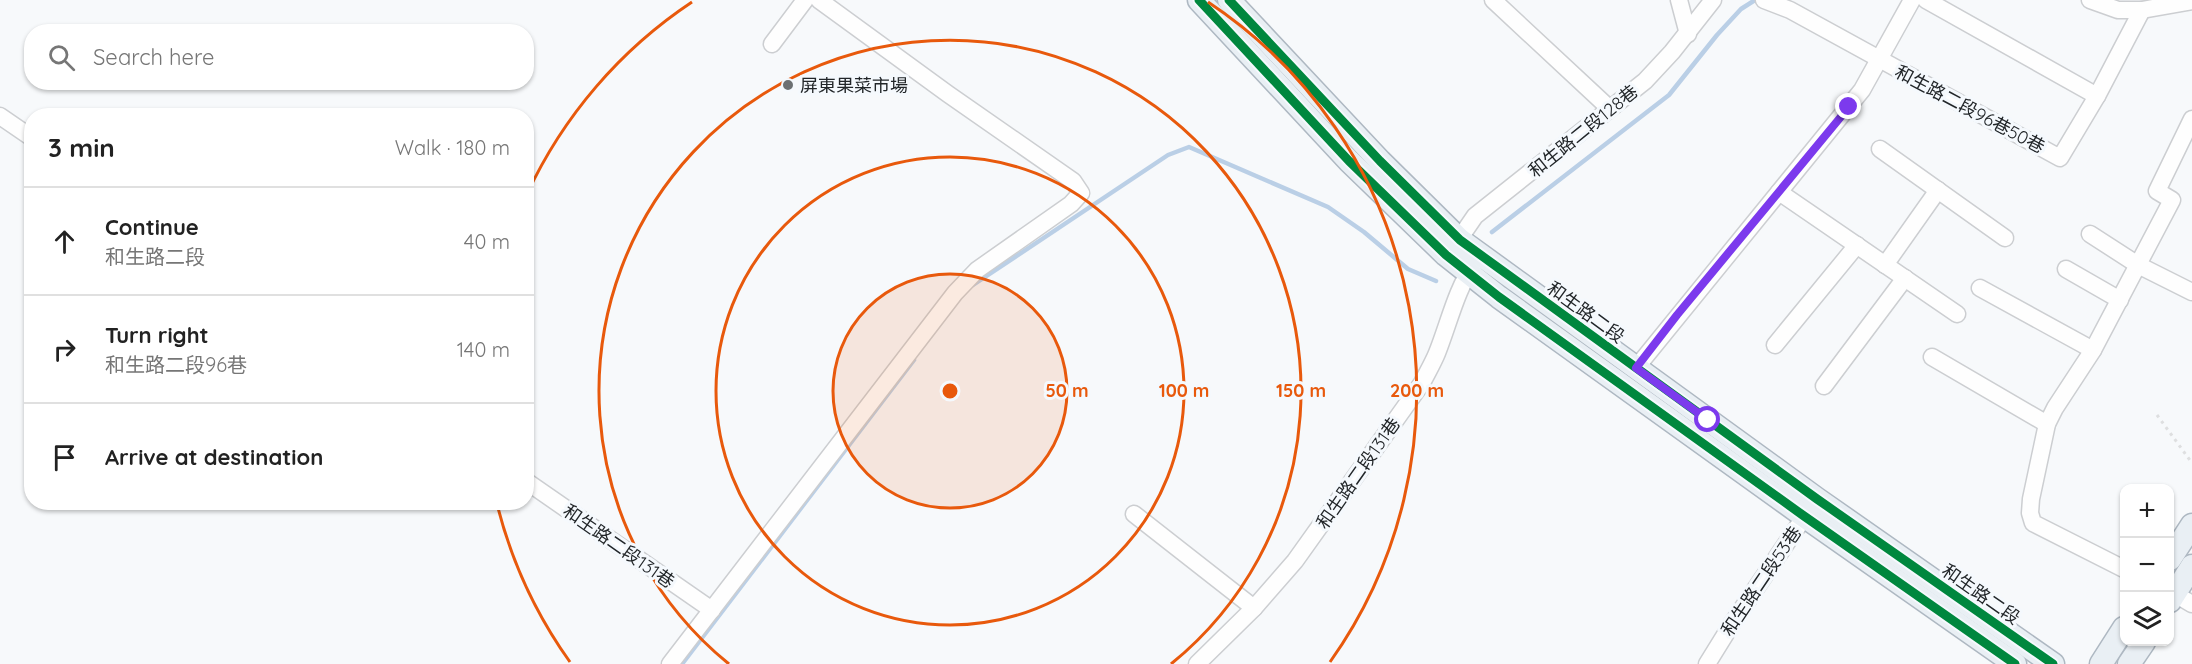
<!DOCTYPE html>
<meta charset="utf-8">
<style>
body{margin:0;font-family:Quicksand,"Noto Sans TC",sans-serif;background:#f6f6f6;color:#222}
.controls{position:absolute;right:18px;bottom:18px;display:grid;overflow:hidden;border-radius:12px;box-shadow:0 2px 4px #0004}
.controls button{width:54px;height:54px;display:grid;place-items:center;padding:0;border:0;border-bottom:2px solid #e0e0e0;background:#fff;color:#222;font:30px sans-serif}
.stop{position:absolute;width:18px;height:18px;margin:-14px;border:4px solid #7c3aed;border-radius:50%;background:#fff}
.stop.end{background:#7c3aed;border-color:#fff;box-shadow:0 2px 6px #0008}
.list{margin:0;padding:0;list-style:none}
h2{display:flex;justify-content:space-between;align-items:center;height:78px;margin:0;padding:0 24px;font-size:26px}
h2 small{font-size:20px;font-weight:400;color:#767676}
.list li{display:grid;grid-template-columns:39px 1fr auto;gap:18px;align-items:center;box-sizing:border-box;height:108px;padding:0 24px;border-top:2px solid #e0e0e0}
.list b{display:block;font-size:22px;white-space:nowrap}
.list p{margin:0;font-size:20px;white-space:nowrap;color:#767676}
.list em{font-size:20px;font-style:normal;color:#767676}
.icon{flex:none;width:33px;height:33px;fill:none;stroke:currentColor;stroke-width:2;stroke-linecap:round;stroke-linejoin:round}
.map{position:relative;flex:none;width:2192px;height:664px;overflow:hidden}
.search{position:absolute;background:#fff;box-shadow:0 2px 4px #0004;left:24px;top:24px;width:510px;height:66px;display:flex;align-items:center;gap:15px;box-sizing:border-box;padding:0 21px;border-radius:24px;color:#767676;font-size:22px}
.panel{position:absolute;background:#fff;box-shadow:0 2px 4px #0004;left:24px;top:108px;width:510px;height:402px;border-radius:24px}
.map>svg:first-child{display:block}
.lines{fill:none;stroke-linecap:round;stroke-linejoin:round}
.stream{stroke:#bacfe6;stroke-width:4.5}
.minor-casing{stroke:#ccced1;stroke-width:19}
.major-casing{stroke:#aeb8c2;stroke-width:25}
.path{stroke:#dedfe0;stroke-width:3;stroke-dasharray:3 4.5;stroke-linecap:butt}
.minor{stroke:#fefefe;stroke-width:16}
.major{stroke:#e9eff4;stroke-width:22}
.cycleway-casing{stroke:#f5f9fd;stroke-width:13}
.cycleway{stroke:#00873e;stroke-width:9}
.route{stroke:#7c3aed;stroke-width:8}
.ring{fill:none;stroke:#e8590c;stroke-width:3}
.poi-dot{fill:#6d7072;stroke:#f5f9fd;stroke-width:2}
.labels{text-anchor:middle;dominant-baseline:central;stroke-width:6;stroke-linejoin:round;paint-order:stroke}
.poi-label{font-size:18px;fill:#222629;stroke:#f5f9fd;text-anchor:start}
.street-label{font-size:18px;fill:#222629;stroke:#f5f9fd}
.centre{fill:#e8590c;stroke:#f5f9fd;stroke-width:3}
.ring-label{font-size:18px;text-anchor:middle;font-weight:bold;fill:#e8590c;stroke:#f5f9fd;stroke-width:6;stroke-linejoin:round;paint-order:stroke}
</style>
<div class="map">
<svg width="2192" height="664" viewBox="0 0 2192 664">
<rect width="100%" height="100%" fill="#f7f9fb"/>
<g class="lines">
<g class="stream">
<polyline points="1492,232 1669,95 1717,35 1741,9 1755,0"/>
<polyline points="973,285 1168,155 1189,147 1328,207 1364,232 1408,269 1436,281"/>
<polyline points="682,664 914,360"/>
</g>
<g class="minor-casing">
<g id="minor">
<polyline points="1493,0 1609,108"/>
<polyline points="1679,0 1688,34"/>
<polyline points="1764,0 1790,10 2060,158 2097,96 2142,10"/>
<polyline points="1926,0 2097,96"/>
<polyline points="2090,0 2118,10 2142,10 2192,1"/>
<polyline points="772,44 805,0"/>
<polyline points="0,116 32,138"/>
<polyline points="1880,149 2005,238"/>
<polyline points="1779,192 1957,314"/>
<polyline points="2090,234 2138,265 2192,292"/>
<polyline points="1453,248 1475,216 1645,81 1672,52 1713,0"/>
<polyline points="1885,265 1938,190"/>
<polyline points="2066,269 2120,300"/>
<polyline points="1980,288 2093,350"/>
<polyline points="1775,345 1857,245"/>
<polyline points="1932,357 2047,424"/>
<polyline points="1636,368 1862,90 1912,0"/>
<polyline points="1824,386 1905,278"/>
<polyline points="526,481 712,610"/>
<polyline points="1134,514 1254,608"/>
<polyline points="2124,569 2033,523 2030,513 2031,499 2047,424 2055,408 2093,350 2172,200 2157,191 2192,119"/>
<polyline points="2170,591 2192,604"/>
<polyline points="670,664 955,293 977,270 1071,204 1081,193 1073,181 948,94 819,0"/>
<path d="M1197,664L1254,608L1295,561L1422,383C1427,373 1433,363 1437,353C1449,323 1456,290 1474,264"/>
<polyline points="1707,664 1733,622 1811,507"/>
</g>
</g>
<g class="major-casing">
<g id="major">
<polyline points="1199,0 1349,161 1446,255 1499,297 1804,516 2015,664"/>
<polyline points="1229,0 1380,161 1460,240 1817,499 2053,664"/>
<polyline points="2170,559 2192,525"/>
<polyline points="2170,601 2192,566"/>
<polyline points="2101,664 2124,628"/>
<polyline points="2129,664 2144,642"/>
</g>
</g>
<polyline class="path" points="2157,415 2192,463"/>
<use href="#minor" class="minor"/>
<use href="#major" class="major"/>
<g class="cycleway-casing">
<g id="cycleway">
<polyline points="1199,0 1349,161 1446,255 1499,297 1804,516 2015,664"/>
<polyline points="1229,0 1380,161 1460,240 1817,499 2053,664"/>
</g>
</g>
<use href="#cycleway" class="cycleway"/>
</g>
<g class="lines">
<polyline class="route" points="1708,420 1636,368 1677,315 1849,107"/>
</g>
<circle cx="950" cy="391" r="117" fill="#e8590c" fill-opacity=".12"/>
<g class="ring">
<circle cx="950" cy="391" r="117"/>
<circle cx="950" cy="391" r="234"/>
<path d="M729 664A351 351 0 1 1 1171 664"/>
<path d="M570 662A467 467 0 0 1 497 504M527 194A467 467 0 0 1 692 2M1208 2A467 467 0 0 1 1330 662"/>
</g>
<circle class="poi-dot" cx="788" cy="85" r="6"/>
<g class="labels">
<g class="poi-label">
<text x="800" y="85">屏東果菜市場</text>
</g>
<g class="street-label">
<text transform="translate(1970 109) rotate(28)">和生路二段96巷50巷</text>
<text transform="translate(1583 131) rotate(-39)">和生路二段128巷</text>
<text transform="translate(1586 312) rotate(36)">和生路二段</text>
<text transform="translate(1358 473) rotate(-55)">和生路二段131巷</text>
<text transform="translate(619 546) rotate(35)">和生路二段131巷</text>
<text transform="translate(1761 581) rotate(-56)">和生路二段53巷</text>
<text transform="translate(1981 594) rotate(35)">和生路二段</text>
</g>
</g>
<circle cx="950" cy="391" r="9" class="centre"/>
<g class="ring-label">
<text x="1067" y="397">50 m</text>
<text x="1184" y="397">100 m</text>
<text x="1301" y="397">150 m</text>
<text x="1417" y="397">200 m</text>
</g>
</svg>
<div class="controls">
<button>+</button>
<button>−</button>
<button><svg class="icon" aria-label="layers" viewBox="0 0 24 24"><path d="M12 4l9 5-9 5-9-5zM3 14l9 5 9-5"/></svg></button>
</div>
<div class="stop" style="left:1708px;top:420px"></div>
<div class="stop end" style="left:1849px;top:107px"></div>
<div class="search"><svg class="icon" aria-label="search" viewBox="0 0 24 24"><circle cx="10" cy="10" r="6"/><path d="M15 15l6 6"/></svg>Search here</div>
<section class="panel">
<h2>3 min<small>Walk · 180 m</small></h2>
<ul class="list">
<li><svg class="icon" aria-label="ahead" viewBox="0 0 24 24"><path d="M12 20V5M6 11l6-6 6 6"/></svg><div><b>Continue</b><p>和生路二段</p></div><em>40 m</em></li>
<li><svg class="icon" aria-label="right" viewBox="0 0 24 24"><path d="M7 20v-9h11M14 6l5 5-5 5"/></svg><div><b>Turn right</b><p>和生路二段96巷</p></div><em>140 m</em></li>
<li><svg class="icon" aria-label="arrive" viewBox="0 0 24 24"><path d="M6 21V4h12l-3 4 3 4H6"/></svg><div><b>Arrive at destination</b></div></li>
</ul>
</section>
</div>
